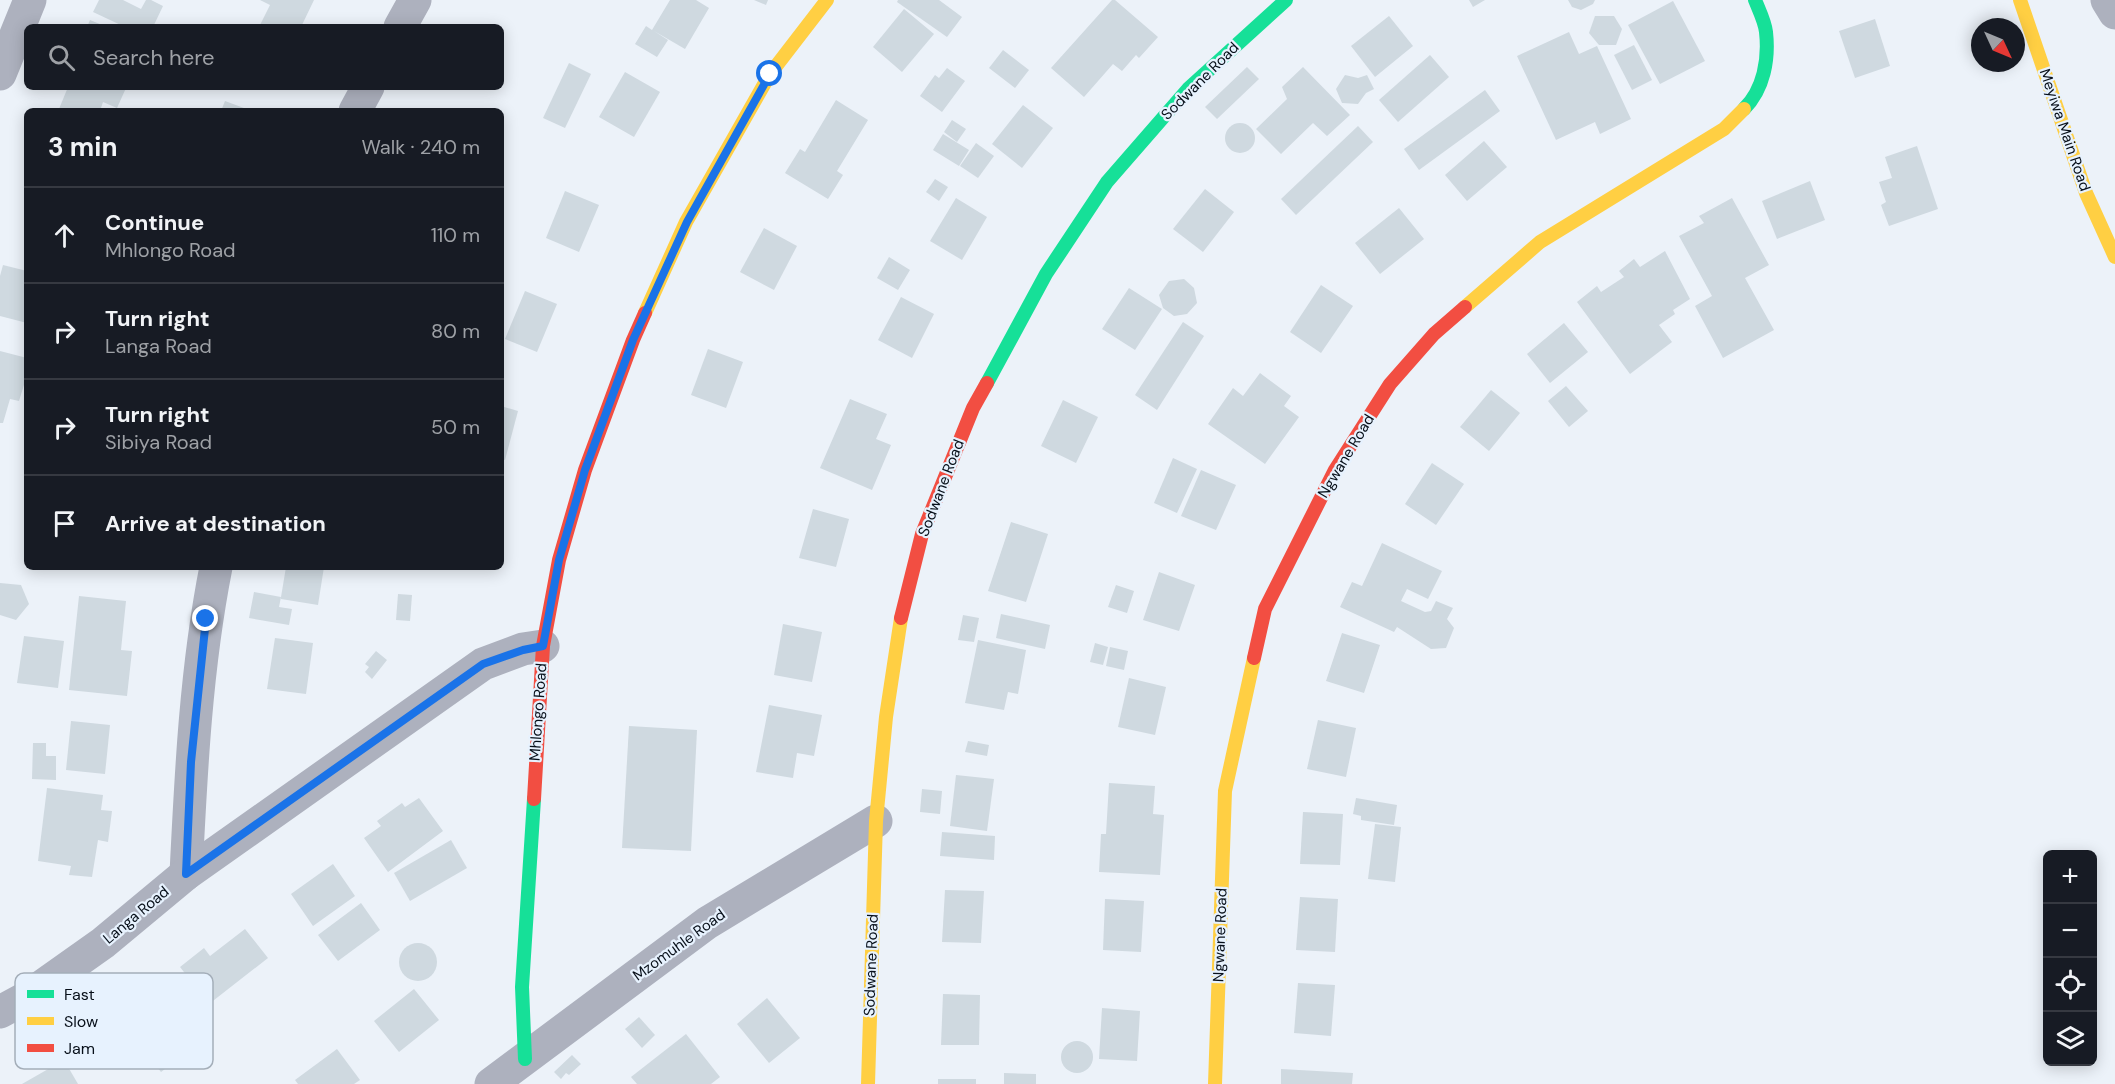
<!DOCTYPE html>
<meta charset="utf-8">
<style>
body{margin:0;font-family:"DM Sans",sans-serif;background:#242831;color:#f1f3f6}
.controls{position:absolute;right:18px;bottom:18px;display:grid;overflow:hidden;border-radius:9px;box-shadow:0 3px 15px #0003}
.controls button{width:54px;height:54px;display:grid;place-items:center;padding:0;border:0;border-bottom:2px solid #363941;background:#171b24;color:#f1f3f6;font:30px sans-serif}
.compass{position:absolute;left:1971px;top:18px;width:54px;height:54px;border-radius:50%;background:#171b24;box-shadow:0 3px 15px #0003;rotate:134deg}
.stop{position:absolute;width:18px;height:18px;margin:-14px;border:4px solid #1a73e8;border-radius:50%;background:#fff}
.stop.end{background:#1a73e8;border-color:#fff;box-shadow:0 2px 6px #0008}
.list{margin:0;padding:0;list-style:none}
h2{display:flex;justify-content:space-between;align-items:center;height:78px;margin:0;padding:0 24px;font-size:26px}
h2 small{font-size:20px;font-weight:400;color:#9ea1a6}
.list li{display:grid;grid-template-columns:39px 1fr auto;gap:18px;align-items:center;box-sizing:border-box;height:96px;padding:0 24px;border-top:2px solid #363941}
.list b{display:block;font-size:22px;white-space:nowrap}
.list p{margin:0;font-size:20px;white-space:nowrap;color:#9ea1a6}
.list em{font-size:20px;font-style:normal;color:#9ea1a6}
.icon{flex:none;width:33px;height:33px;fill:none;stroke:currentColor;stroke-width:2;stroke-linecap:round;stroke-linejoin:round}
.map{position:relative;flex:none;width:2115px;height:1084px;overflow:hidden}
.search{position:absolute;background:#171b24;box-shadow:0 3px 15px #0003;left:24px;top:24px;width:480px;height:66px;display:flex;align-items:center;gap:15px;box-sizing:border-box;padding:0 21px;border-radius:9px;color:#9ea1a6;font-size:22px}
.panel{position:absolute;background:#171b24;box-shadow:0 3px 15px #0003;left:24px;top:108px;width:480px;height:462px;border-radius:9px}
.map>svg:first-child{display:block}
.building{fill:#cfd9e0}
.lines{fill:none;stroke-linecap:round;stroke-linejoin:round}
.street{stroke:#adb1be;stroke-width:33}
.fast{stroke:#16e098;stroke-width:14}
.slow{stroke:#ffcf43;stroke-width:14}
.jam{stroke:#f24e42;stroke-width:14}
.route{stroke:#1a73e8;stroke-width:8}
.labels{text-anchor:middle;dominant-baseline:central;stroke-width:4.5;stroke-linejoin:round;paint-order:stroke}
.street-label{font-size:15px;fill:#070f19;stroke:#e7f2fe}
.key{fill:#e7f2fe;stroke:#a4aeb9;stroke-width:1.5}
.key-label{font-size:16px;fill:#070f19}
</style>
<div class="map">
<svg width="2115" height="1084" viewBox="0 0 2115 1084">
<rect width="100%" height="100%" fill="#ecf2f9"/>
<g class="building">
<polygon points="99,0 123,0 141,9 146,0 151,0 163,6 153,27 125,27 93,12"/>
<polygon points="260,0 314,0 301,27 259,27 270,5"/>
<polygon points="670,0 696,0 709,8 685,49 654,31 668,40 657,57 635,44 646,26 652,30"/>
<polygon points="754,0 768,0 766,5"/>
<polygon points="898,0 939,0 962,17 947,37 897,2"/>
<polygon points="1112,0 1115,0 1158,37 1139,58 1136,55 1122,71 1113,64 1084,97 1051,68"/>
<polygon points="1469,0 1485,0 1473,7"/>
<polygon points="1568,0 1595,0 1593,4 1581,10 1572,7"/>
<polygon points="1673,1 1705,61 1660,84 1628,25"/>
<polygon points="904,9 934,34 902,72 873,47"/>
<polygon points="1389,16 1413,46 1375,77 1351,46"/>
<polygon points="1595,16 1614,16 1622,29 1616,45 1599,45 1589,33"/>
<polygon points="1875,19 1890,66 1855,78 1839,31"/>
<polygon points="90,20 107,27 87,27"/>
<polygon points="1569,32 1579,54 1597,46 1631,119 1600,134 1595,122 1556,140 1517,56"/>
<polygon points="1634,45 1652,80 1632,90 1614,55"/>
<polygon points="1003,50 1029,70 1015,88 989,68"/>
<polygon points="1430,55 1449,77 1398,122 1379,100"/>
<polygon points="569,63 591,74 565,128 543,118"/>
<polygon points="1247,67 1259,79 1217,119 1205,107"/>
<polygon points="1303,67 1350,115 1327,136 1313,123 1281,154 1256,129 1287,99 1282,87"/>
<polygon points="947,68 965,81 942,112 920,96 935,75 939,78"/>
<polygon points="625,72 660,92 634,137 599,117"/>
<polygon points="1345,75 1358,78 1367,75 1374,89 1366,93 1358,104 1342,103 1336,89"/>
<polygon points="68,87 123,87 126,88 117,108 103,102 100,111 63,111 59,109"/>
<polygon points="1485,90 1500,111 1419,170 1404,149"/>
<polygon points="836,100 868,120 837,171 843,175 828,199 785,173 800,149 805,152"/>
<polygon points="225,101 252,111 221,111"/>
<polygon points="1023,105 1053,128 1022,168 992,144"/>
<polygon points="952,120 966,129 957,142 944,132"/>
<circle cx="1240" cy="138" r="15"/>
<polygon points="1358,126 1373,142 1296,215 1281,199"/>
<polygon points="943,134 969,150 959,166 933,150"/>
<polygon points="1484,141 1507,167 1467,201 1445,175"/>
<polygon points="976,143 994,156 978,178 960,166"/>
<polygon points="1917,146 1938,209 1889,226 1881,205 1886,202 1879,182 1892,178 1885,157"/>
<polygon points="935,179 948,187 939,201 926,192"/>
<polygon points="1810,181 1825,220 1777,239 1762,201"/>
<polygon points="1205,189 1234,212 1203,252 1173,229"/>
<polygon points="565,191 599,205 579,252 546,238"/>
<polygon points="956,198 987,217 962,260 930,241"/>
<polygon points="1732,198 1769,265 1745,278 1774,330 1723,358 1695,306 1712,296 1679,236 1704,223 1699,216"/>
<polygon points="1399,208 1424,239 1380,274 1355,243"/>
<polygon points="764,228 797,246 774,290 740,272"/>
<polygon points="1665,251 1690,299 1673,310 1675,314 1659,325 1672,342 1630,374 1577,302 1597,286 1601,292 1624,277 1619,271 1634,259 1640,267"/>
<polygon points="889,257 910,270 898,290 877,278"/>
<polygon points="3,265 27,271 27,323 0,316 0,276"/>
<polygon points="1184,279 1194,288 1197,303 1187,314 1174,316 1163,308 1159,295 1169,281"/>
<polygon points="1321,285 1353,306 1321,353 1290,332"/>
<polygon points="1129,288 1162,309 1135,350 1102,329"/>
<polygon points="525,291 557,304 537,352 505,339"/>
<polygon points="901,297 934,314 912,358 878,340"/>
<polygon points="1183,322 1204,336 1157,410 1135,395"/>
<polygon points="1564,323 1588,352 1550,383 1527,354"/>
<polygon points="708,349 743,362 726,408 691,395"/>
<polygon points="0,351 27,358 27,375 19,401 10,399 3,423 0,423"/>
<polygon points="1260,373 1291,396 1284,406 1299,417 1265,464 1208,424 1233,388 1243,396"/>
<polygon points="1566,386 1588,411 1569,427 1548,401"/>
<polygon points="1491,390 1520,413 1489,451 1460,427"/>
<polygon points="850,399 887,414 876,439 891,445 872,490 820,468"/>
<polygon points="1063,400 1098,417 1076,463 1041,446"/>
<polygon points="501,406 518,411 505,460 501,459"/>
<polygon points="1173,458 1197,469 1177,513 1154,503"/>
<polygon points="1432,463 1464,484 1436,525 1405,504"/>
<polygon points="1201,470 1236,485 1216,530 1181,516"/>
<polygon points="813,509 849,519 836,567 799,558"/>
<polygon points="1011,522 1048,534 1026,602 988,591"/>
<polygon points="1382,543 1442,571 1428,599 1407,589 1401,601 1425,612 1431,611 1436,601 1453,608 1447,619 1454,628 1446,648 1431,649 1397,627 1394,632 1340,607 1352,582 1362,586"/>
<polygon points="286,567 324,567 318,605 281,599 281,597 279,607 292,609 289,625 249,618 254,592 281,597"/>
<polygon points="1159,572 1195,585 1179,631 1143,620"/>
<polygon points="0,583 21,585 29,604 16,620 0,615"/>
<polygon points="1116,585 1134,591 1127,613 1108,607"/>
<polygon points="398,594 412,595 410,621 396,620"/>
<polygon points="79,596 126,601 121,650 132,651 127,696 69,690"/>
<polygon points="1001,614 1050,625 1045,649 996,638"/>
<polygon points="963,615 979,618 974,642 958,640"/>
<polygon points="783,624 822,632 812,682 774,675"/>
<polygon points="1342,633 1380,645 1364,693 1326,681"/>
<polygon points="24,636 64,641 58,688 17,683"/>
<polygon points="275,638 313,643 306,694 267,689"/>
<polygon points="978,640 1026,650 1018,694 1008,692 1004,710 965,703"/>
<polygon points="1095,643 1108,647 1103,665 1090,662"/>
<polygon points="1110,647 1128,651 1124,670 1106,666"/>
<polygon points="376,651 387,660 372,679 365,672 369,667 365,664"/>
<polygon points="1129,678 1166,687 1155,735 1118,727"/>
<polygon points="769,705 822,715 814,756 797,753 793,778 756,772"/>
<polygon points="1318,720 1356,728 1346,777 1307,769"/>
<polygon points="71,721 110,725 105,774 66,770"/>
<polygon points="629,726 697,730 691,851 622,848"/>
<polygon points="968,741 989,745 987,756 965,752"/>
<polygon points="33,743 46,743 46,756 56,756 56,780 32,779"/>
<polygon points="956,775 994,779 987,831 950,826"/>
<polygon points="1109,783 1155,786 1153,814 1164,815 1160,875 1099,872 1101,834 1106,834"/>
<polygon points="47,788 103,795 101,810 112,811 108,842 98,840 92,877 69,875 71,866 38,861"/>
<polygon points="922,789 942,791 940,814 920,812"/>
<polygon points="419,798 443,831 388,872 364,838 381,826 377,821 402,803 405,807"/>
<polygon points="1356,798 1397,805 1394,825 1361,820 1361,816 1353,814"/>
<polygon points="1303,812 1343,814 1340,865 1300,864"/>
<polygon points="1375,824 1401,827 1395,882 1368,879"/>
<polygon points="942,832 995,836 994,860 940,856"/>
<polygon points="451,840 467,868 410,901 394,873"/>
<polygon points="333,864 355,896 313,926 291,894"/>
<polygon points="945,890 984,891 981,943 942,942"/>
<polygon points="1300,897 1338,899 1335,952 1296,950"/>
<polygon points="1105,899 1144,901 1141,952 1103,950"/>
<polygon points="361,903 380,930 338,961 318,935"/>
<polygon points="245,929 268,958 209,1004 180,967 204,948 210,956"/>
<circle cx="418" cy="962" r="19"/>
<polygon points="1298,983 1335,985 1331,1036 1294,1033"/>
<polygon points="414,989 439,1020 399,1052 374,1021"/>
<polygon points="943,994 980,995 979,1045 941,1045"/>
<polygon points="767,998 800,1038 769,1063 737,1024"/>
<polygon points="1102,1008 1140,1011 1137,1061 1099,1059"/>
<polygon points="639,1017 655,1035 642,1048 625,1029"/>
<polygon points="686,1034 720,1077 711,1084 637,1084 631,1077"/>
<polygon points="175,1038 187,1052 161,1072 150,1058"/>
<circle cx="1077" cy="1057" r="16"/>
<polygon points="337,1049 360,1080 354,1084 298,1084 295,1080"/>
<polygon points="572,1055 581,1064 569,1075 566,1073 561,1079 554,1072"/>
<polygon points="64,1060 78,1084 22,1084"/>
<polygon points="1281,1069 1353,1073 1352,1084 1281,1084"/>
<polygon points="1004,1073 1036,1074 1036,1084 1004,1084"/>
<rect x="938" y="1079" width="38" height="5"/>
</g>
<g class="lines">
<g class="street">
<polyline points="2107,0 2115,13"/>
<polyline points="400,27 415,0"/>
<polyline points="0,74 30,0"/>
<polyline points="355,111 368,87"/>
<path d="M186,874C191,771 196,668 216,567"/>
<polyline points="0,1012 24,999 103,943 186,874 483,664 523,649 543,646"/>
<polyline points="491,1084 707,923 876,821"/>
</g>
<g class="fast">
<path d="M1744,109C1764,89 1769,59 1766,32C1765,22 1759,10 1755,0"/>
<polyline points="987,383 1046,274 1107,182 1188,89 1286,0"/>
<polyline points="525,1059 522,987 534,799"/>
</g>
<g class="slow">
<polyline points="2020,0 2086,193 2115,257"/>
<polyline points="1465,307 1540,242 1724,129 1744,109"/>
<polyline points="645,313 686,222 770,74 827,0"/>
<polyline points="868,1084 876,821 886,717 901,618"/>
<polyline points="1215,1084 1225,791 1254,658"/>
</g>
<g class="jam">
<polyline points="901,618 922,534 973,408 987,383"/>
<polyline points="1254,658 1265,609 1335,470 1390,384 1434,334 1465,307"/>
<polyline points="534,799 543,646 559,560 585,470 633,340 645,313"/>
</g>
</g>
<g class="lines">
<polyline class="route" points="206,619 191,762 186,874 483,664 523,650 543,646 559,560 585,470 633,340 687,222 770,74"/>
</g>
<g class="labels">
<g class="street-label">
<text transform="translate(1200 81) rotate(-45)">Sodwane Road</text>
<text transform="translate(2065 130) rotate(71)">Meyiwa Main Road</text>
<text transform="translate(1346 456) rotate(-59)">Ngwane Road</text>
<text transform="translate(941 488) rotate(-69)">Sodwane Road</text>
<text transform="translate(538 712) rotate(-86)">Mhlongo Road</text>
<text transform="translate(136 915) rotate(-40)">Langa Road</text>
<text transform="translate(1220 935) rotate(-88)">Ngwane Road</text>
<text transform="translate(679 945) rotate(-36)">Mzomuhle Road</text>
<text transform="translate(871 965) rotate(-88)">Sodwane Road</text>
</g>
</g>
<rect x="15" y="973" width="198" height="96" rx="9" class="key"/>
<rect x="27" y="990" width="27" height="8" fill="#16e098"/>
<rect x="27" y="1017" width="27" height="8" fill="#ffcf43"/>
<rect x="27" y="1044" width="27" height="8" fill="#f24e42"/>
<g class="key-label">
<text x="64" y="1000">Fast</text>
<text x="64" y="1027">Slow</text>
<text x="64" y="1054">Jam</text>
</g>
</svg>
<div class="controls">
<button>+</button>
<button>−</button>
<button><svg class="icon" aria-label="locate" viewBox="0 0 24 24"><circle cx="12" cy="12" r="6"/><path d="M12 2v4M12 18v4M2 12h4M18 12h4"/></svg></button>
<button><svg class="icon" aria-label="layers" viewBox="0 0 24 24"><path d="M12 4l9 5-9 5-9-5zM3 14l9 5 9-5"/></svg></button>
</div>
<svg class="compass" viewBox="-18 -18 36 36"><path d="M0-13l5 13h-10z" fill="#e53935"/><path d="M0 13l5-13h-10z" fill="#9ea1a6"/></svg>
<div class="stop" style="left:770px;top:74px"></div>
<div class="stop end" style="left:206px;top:619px"></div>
<div class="search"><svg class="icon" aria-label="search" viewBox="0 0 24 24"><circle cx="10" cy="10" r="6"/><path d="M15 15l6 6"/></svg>Search here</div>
<section class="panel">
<h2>3 min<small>Walk · 240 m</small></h2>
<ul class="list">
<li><svg class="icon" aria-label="ahead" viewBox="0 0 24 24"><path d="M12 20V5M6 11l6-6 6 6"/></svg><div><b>Continue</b><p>Mhlongo Road</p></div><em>110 m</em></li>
<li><svg class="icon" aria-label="right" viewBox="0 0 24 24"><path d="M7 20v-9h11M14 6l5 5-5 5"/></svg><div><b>Turn right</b><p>Langa Road</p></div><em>80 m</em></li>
<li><svg class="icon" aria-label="right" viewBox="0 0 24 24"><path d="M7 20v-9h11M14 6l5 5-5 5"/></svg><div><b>Turn right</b><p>Sibiya Road</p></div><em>50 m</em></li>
<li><svg class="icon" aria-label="arrive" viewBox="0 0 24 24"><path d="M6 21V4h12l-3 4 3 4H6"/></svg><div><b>Arrive at destination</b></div></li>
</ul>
</section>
</div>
